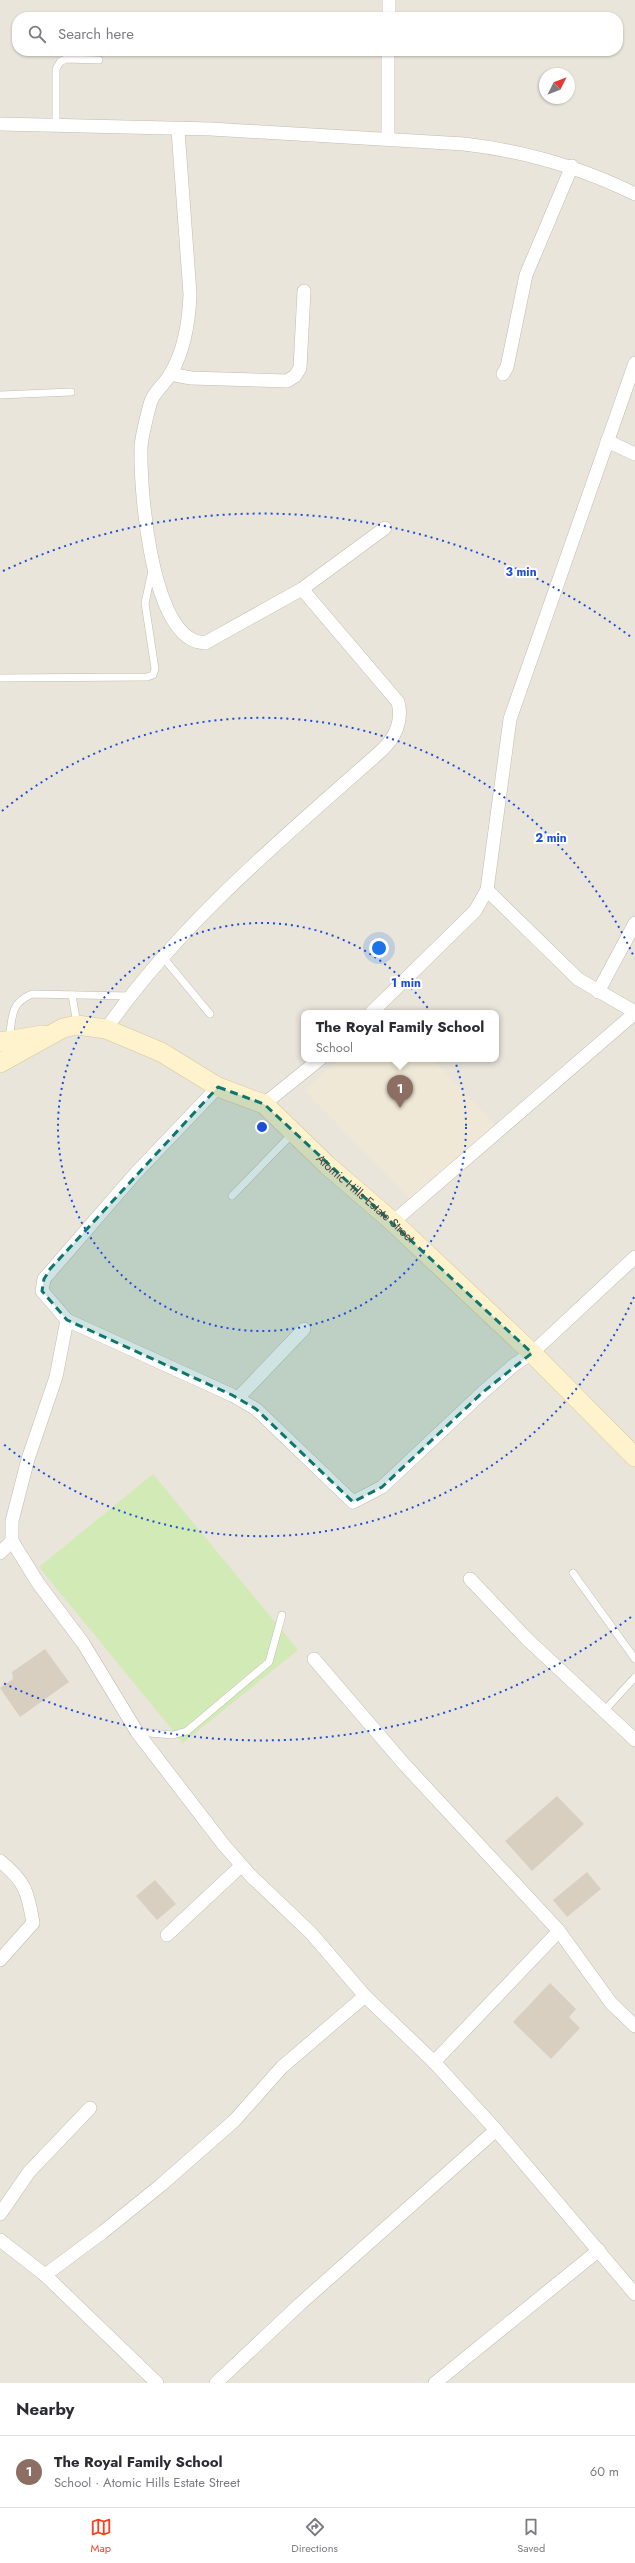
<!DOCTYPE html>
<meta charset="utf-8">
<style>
body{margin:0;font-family:Jost,sans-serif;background:#f7f7f7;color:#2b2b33}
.compass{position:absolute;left:539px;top:68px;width:36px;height:36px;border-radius:50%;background:#fff;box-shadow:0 1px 3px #0004;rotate:48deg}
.you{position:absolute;left:379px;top:948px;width:14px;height:14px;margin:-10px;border:3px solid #fff;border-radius:50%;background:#1a73e8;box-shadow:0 0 0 6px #1a73e833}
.badge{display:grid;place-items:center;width:26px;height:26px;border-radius:50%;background:#fc3f1d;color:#fff;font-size:13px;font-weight:700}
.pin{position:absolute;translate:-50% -33px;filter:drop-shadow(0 1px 2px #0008)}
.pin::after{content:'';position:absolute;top:21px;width:14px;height:12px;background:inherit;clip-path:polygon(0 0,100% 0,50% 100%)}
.popup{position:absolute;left:301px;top:1010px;width:198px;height:52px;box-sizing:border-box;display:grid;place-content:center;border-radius:8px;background:#fff;filter:drop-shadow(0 1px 3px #0005);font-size:13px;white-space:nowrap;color:#7c7c81}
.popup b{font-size:15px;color:#2b2b33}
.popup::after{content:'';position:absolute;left:50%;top:100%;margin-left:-8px;border:8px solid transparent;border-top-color:#fff}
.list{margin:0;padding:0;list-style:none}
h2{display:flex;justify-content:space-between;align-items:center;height:52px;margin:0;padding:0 16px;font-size:17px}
h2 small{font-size:13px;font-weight:400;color:#7c7c81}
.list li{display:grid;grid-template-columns:26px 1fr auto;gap:12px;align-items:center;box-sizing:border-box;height:72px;padding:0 16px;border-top:1px solid #e1e1e2}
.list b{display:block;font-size:15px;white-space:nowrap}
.list p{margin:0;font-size:13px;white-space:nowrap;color:#7c7c81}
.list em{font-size:13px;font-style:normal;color:#7c7c81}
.icon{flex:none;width:22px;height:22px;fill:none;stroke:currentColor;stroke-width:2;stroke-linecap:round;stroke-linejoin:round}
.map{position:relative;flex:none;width:635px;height:2383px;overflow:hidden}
.search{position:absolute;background:#fff;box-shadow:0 1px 3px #0004;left:12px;right:12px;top:12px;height:44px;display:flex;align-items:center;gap:10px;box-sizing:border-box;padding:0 14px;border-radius:16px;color:#7c7c81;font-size:15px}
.sheet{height:124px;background:#fff}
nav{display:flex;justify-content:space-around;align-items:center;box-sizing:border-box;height:56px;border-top:1px solid #e1e1e2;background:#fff;font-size:11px;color:#7c7c81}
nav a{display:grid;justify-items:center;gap:2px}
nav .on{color:#fc3f1d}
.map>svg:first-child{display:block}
.residential{fill:#eae5da;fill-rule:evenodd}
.education{fill:#efe8d6}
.green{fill:#d2eab5}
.building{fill:#d8cfc1}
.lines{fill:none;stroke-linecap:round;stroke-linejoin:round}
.lane-casing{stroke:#c2bbae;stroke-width:8}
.street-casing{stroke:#c2bbae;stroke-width:14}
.secondary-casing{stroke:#d6c79b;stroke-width:20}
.lane{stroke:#fff;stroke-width:7}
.street{stroke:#fff;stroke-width:13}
.secondary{stroke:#fff3cd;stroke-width:19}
.marked{fill:#0f766e;fill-opacity:0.2;stroke:#0f766e;stroke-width:3;stroke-dasharray:8 5;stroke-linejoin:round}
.ring{fill:none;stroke:#1d4ed8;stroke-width:2;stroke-dasharray:2 4}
.labels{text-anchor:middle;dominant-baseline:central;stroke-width:4;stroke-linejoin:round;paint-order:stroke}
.street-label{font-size:12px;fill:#4b4439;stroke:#fff}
.centre{fill:#1d4ed8;stroke:#fff;stroke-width:2}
.ring-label{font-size:12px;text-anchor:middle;font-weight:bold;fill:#1d4ed8;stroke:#fff;stroke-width:4;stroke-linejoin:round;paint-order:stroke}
</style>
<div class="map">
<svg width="635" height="2383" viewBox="0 0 635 2383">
<rect width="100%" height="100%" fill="#f6f3ec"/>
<path class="residential" d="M0,0H635V2383H0ZM17,17H618V51H17ZM545,74H569V98H545ZM304,1013H496V1059H304Z"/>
<polygon class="education" points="338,1059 433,1059 495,1125 412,1201 305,1091"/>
<polygon class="green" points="153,1474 298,1650 183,1743 39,1567"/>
<g class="building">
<polygon points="45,1649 69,1682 20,1717 0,1688 13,1679 12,1672"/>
<polygon points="557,1796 584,1824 532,1871 505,1841"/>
<polygon points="587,1872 601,1889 567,1917 553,1900"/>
<polygon points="155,1880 176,1904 157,1920 136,1896"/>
<polygon points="550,1983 576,2009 569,2017 580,2028 551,2059 513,2022"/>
</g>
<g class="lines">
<g class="lane-casing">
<g id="lane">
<polyline points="56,125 56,69 60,62 66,59 99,60"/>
<polyline points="0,395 71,392"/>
<polyline points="0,678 147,677 153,675 155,669 145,603 152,571"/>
<polyline points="162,956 210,1014"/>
<polyline points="72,995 77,1024"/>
<path d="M9,1039C13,1017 9,1004 32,994L130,996"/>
<polyline points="232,1196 293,1133"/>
<polyline points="573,1573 635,1659"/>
<polyline points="605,1710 635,1677"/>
<polyline points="138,1732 173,1735 187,1731 269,1662 282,1615"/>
</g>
</g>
<g class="street-casing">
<g id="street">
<polyline points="389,17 389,0"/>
<path d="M0,124L211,129L464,144C525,151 580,167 635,194"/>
<path d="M178,130L190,294C189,322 185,349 171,373C164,386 152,392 149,408C146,420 142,434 141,447C140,489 150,620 193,640C196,642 201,642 205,643L302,589L385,528"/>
<polyline points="388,137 388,51"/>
<polyline points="170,374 191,378 287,381 295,376 300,368 304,291"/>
<polyline points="503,374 507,367 526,275 572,166"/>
<polyline points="607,441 635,454"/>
<polyline points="487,890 578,979 635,1012"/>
<polyline points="598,992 635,923"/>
<polyline points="371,1013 475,911 487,890 510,719 635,363"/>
<path d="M106,1029C181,922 284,837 381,751C395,738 403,721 398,702L302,589"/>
<polyline points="218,1087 135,1174 44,1279 42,1291 67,1320 56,1377 28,1459 12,1521 12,1541 38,1583 83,1643 137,1732 223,1844 251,1876 311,1933 365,1996 434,2062 496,2130 635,2294"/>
<polyline points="264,1104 320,1059"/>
<polyline points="393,1222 635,1013"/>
<polyline points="67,1320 232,1395 256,1409 353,1502 382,1487 483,1392 514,1365 532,1353 635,1257"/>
<polyline points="238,1398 304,1329"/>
<polyline points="0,1553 12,1541"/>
<polyline points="470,1579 527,1639 635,1740"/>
<polyline points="314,1659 404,1764 559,1931 611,2003 635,2026"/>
<path d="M0,1861C25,1881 28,1892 33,1923L0,1960"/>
<polyline points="167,1935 241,1866"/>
<polyline points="434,2062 559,1931"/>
<polyline points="0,2214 29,2172 90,2108"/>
<polyline points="0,2240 45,2275 157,2383"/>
<polyline points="45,2275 103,2232 161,2185 235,2120 282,2067 365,1996"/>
<polyline points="216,2383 300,2304 496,2130"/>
<polyline points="435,2383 599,2250"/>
</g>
</g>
<g class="secondary-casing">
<g id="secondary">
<polyline points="0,1042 43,1035"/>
<path id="s1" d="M0,1063L63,1028L77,1025L106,1029L161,1052L218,1087L264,1104L327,1165L393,1222L532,1353L635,1457"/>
</g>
</g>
<use href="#lane" class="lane"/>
<use href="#street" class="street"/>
<use href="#secondary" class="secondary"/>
</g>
<path class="marked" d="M218,1087L264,1104L532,1353L483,1392L382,1487L353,1502L256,1409L232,1395L67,1320L42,1291L44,1279L50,1269Z"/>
<g class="ring">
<circle cx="262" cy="1127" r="204"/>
<path d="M634 1297A409 409 0 0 1 2 1443M2 811A409 409 0 0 1 634 957"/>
<path d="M631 1617A613 613 0 0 1 3 1683M3 571A613 613 0 0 1 631 637"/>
</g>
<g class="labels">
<g class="street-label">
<text stroke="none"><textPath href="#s1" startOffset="430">Atomic Hills Estate Street</textPath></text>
</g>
</g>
<circle cx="262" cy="1127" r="6" class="centre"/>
<g class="ring-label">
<text x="521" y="576">3 min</text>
<text x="551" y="842">2 min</text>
<text x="406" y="987">1 min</text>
</g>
</svg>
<svg class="compass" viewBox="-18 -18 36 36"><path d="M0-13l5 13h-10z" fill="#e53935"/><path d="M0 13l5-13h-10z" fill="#7c7c81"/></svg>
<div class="you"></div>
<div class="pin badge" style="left:400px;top:1108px;background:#8d6e63">1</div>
<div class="popup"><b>The Royal Family School</b>School</div>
<div class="search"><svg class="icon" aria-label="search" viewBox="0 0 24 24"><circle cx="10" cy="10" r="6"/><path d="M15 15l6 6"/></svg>Search here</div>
</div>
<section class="sheet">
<h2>Nearby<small></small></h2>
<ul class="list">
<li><span class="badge" style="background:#8d6e63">1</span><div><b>The Royal Family School</b><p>School · Atomic Hills Estate Street</p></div><em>60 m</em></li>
</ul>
</section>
<nav>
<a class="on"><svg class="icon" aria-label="map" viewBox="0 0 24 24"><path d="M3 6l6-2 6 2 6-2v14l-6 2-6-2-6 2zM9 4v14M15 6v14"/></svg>Map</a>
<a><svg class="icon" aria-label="directions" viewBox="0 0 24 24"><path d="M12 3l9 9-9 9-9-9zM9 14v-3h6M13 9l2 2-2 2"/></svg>Directions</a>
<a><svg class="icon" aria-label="saved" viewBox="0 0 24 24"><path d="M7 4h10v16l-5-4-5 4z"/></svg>Saved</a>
</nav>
